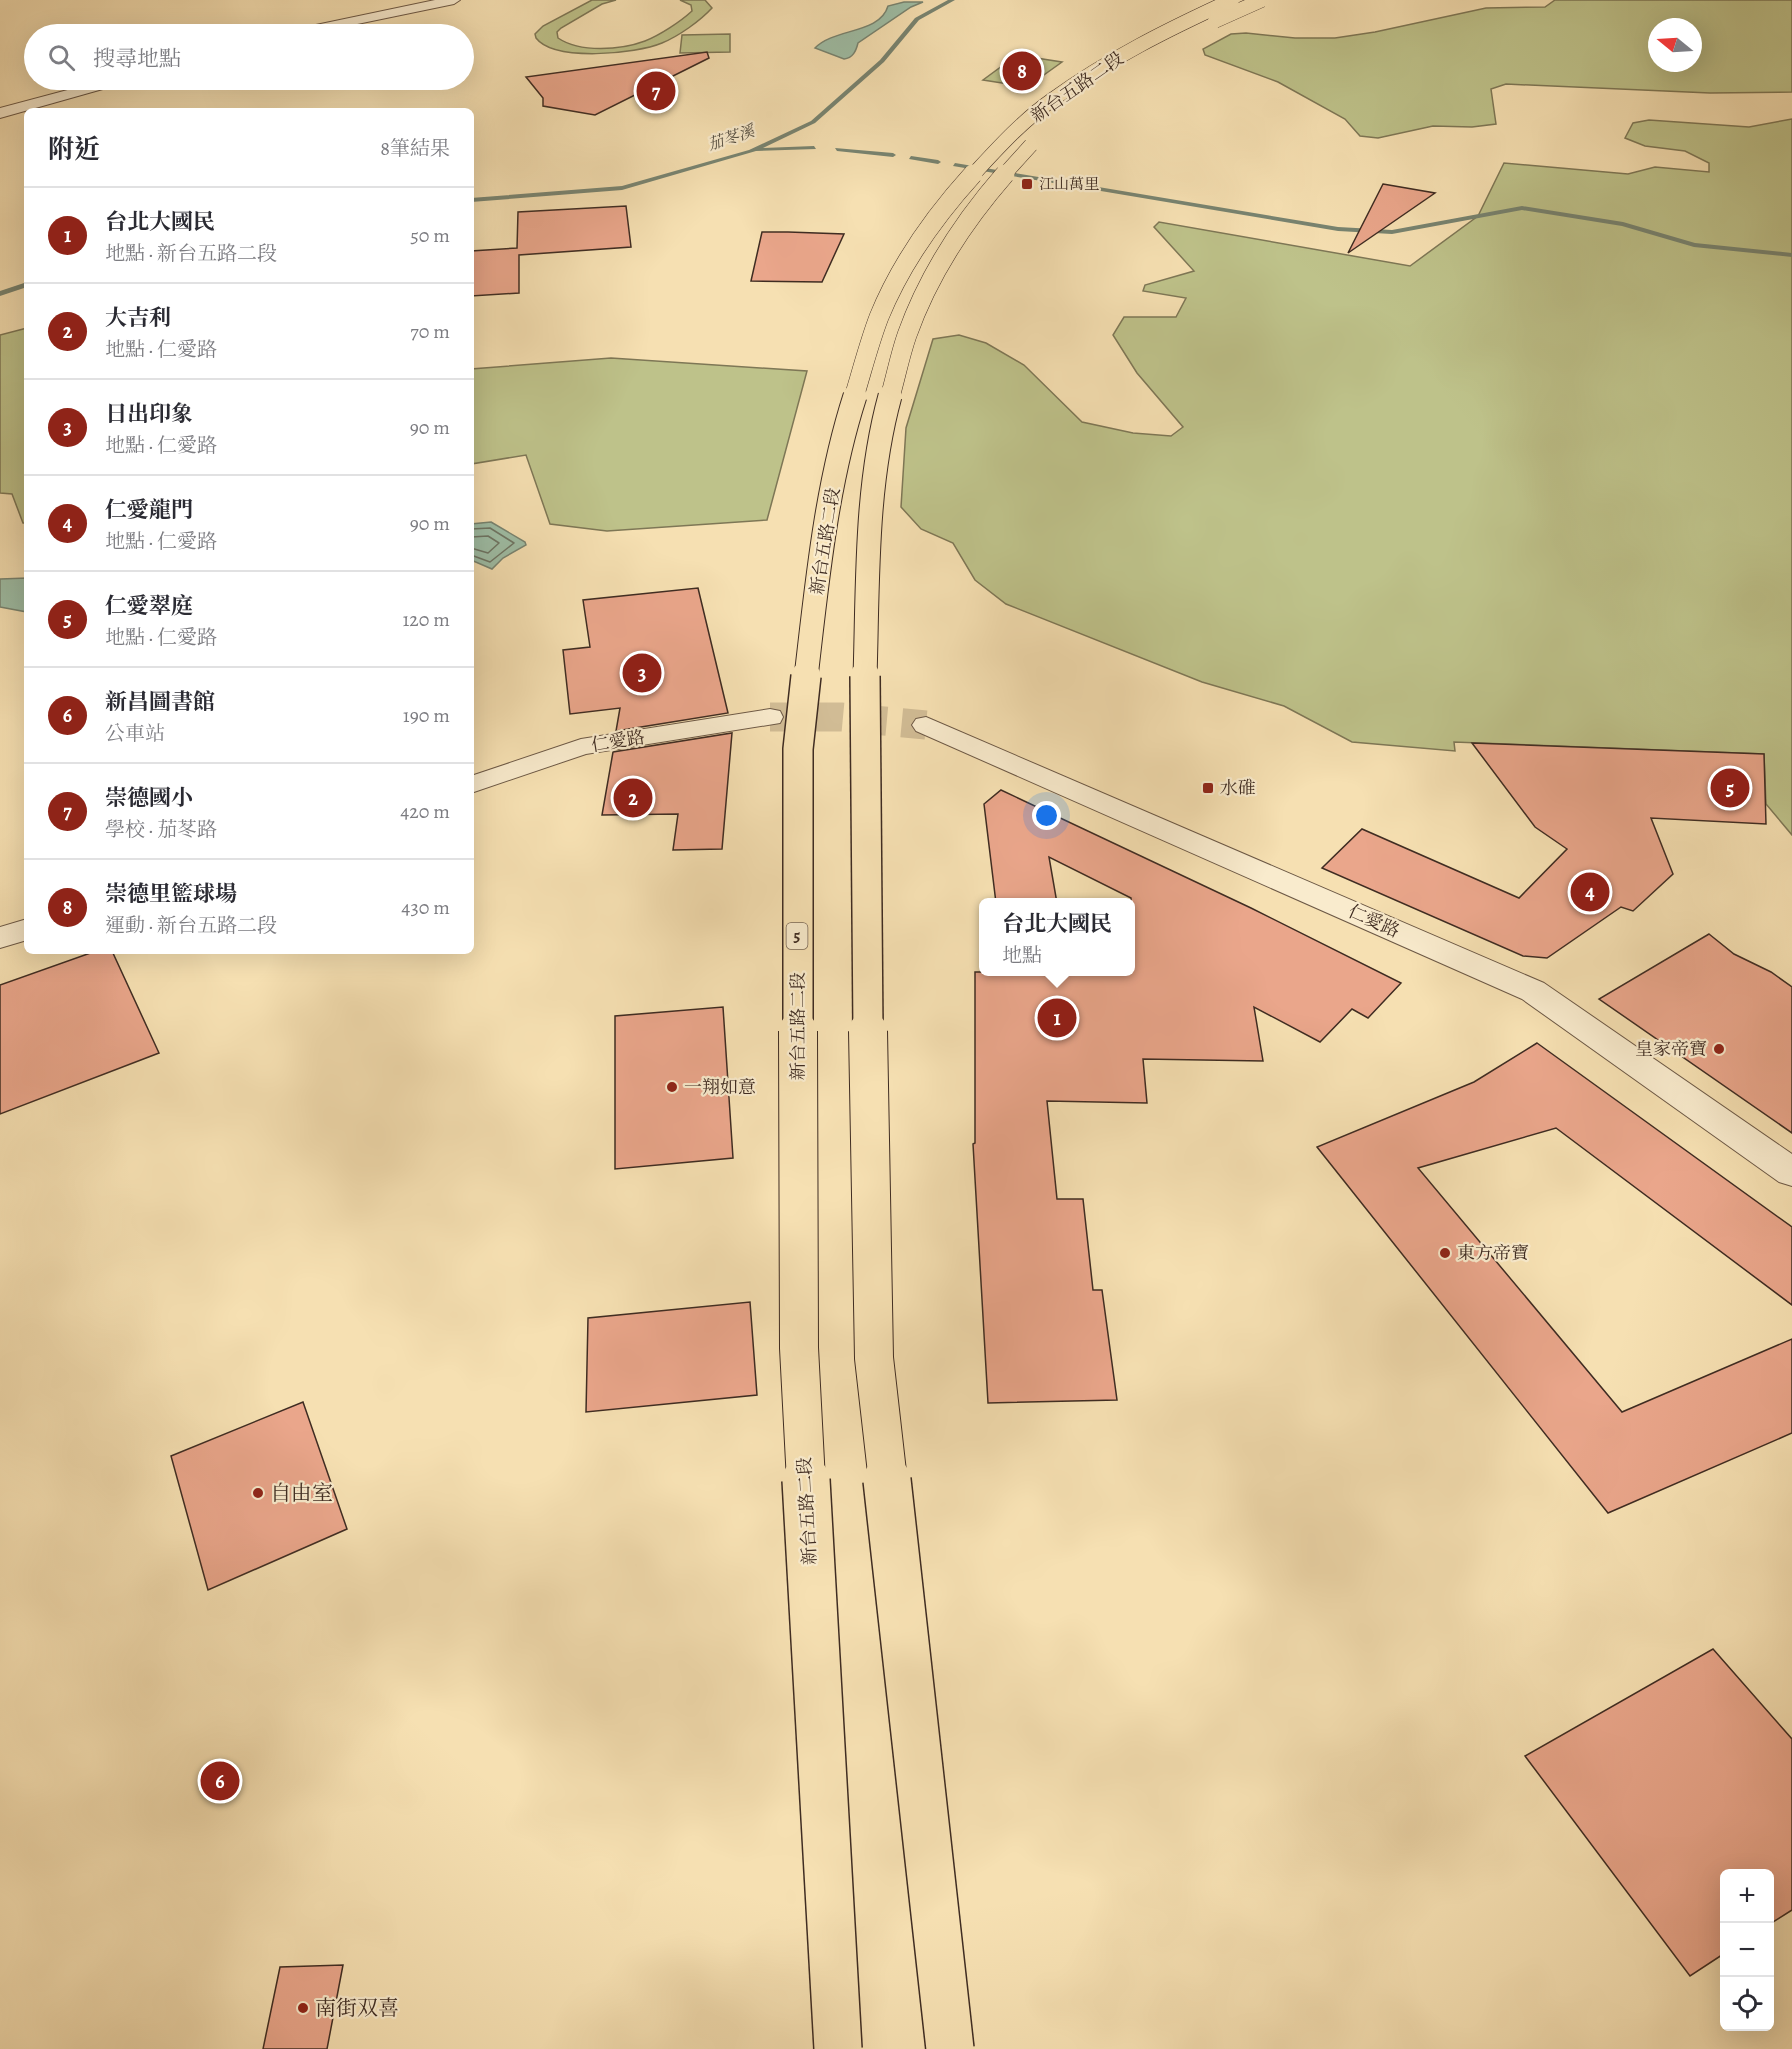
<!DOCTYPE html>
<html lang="zh-TW">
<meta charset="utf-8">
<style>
body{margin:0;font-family:Alegreya,"Noto Serif TC",serif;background:#f7f7f7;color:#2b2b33}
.controls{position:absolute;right:18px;bottom:18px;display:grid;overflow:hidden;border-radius:9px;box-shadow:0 6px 24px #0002}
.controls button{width:54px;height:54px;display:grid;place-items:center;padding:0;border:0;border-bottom:2px solid #e1e1e2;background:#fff;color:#2b2b33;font:30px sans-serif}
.compass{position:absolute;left:1648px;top:18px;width:54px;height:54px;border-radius:50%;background:#fff;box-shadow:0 6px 24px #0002;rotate:288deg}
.you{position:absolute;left:1047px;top:816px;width:21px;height:21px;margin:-15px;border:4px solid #fff;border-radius:50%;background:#1a73e8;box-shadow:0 0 0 9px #1a73e833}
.badge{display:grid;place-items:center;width:39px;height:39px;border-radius:50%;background:#8f2418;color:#fff;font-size:20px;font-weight:700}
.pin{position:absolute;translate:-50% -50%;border:3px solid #fff;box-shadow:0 2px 6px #0006}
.popup{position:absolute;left:979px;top:898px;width:156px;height:78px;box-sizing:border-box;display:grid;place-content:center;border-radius:9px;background:#fff;filter:drop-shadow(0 2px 4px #0005);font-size:20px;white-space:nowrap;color:#7c7c81}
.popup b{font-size:22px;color:#2b2b33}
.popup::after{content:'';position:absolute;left:50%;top:100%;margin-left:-12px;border:12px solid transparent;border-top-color:#fff}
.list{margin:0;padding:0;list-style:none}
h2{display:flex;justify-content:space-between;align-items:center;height:78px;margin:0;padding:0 24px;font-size:26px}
h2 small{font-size:20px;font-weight:400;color:#7c7c81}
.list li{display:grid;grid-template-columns:39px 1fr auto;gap:18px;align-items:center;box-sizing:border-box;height:96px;padding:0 24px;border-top:2px solid #e1e1e2}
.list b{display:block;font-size:22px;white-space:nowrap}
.list p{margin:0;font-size:20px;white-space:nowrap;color:#7c7c81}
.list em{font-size:20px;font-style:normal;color:#7c7c81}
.icon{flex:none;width:33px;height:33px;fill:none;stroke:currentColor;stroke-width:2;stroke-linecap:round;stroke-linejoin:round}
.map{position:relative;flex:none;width:1792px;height:2049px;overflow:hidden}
.search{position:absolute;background:#fff;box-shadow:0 6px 24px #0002;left:24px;top:24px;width:450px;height:66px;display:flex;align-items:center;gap:15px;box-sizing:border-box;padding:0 21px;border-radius:33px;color:#7c7c81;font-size:22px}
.panel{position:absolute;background:#fff;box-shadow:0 6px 24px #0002;left:24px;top:108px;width:450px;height:846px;border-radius:9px}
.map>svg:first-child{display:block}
.green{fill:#bec28a;stroke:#7e7756;stroke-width:1.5;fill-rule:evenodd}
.water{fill:#9ebea6;stroke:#788471;stroke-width:1.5}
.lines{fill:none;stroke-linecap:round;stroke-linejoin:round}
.shore{stroke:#6e7564;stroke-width:1.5}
.stream{fill:#788471;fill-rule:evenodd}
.building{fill:#eaa68b;stroke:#3f2c22;stroke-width:1.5}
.minor-tunnel{stroke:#d1bc95;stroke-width:29;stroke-dasharray:29 15;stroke-linecap:butt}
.minor-casing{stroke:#6d5946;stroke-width:2}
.tertiary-casing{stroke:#6d5946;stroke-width:2}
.minor{fill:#f9ebcd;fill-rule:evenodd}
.tertiary{fill:#f9ebcd;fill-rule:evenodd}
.primary-bridge-far5-casing{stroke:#3f2c22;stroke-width:15;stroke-linecap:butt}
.primary-bridge-far4-casing{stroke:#3f2c22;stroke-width:20;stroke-linecap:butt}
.primary-bridge-far3-casing{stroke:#3f2c22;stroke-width:25;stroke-linecap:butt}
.primary-bridge-far2-casing{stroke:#3f2c22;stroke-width:32;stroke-linecap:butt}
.primary-bridge-far1-casing{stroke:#3f2c22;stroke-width:40;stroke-linecap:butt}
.primary-bridge-casing{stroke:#3f2c22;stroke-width:50;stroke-linecap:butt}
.primary-bridge-far5{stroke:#f6e0b2;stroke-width:14}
.primary-bridge-far4{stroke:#f6e0b2;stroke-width:19}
.primary-bridge-far3{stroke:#f6e0b2;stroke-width:23}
.primary-bridge-far2{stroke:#f6e0b2;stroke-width:29}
.primary-bridge-far1{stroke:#f6e0b2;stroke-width:38}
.primary-bridge{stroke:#f6e0b2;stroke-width:47}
.poi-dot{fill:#8f2418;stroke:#f9ebcd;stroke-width:2}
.labels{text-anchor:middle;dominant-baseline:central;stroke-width:4.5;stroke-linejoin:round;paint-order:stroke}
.far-poi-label{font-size:15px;fill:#3f2c22;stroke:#f9ebcd;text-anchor:start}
.far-water-label{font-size:16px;font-style:italic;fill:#575043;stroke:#f9ebcd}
.shield{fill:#f9ebcd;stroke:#776555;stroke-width:1.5}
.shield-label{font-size:16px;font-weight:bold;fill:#3f2c22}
.street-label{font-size:18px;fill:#3f2c22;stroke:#f9ebcd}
.poi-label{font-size:18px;fill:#3f2c22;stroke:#f9ebcd;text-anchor:start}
.near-poi-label{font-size:21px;fill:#3f2c22;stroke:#f9ebcd;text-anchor:start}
</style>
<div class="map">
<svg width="1792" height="2049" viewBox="0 0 1792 2049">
<rect width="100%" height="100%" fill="#f6e0b2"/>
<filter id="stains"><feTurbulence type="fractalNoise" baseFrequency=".00333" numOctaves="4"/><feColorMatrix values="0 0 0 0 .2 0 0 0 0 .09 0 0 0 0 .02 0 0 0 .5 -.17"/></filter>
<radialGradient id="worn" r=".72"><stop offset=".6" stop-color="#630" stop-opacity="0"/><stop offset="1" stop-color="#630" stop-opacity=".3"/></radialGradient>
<g class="green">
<path d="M592,0H616L602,4L561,28L557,32L558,38C580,53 621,50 645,41C660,35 680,22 692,11L691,5L680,0H705L712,8C700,21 679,36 662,43C636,54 554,62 536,38L535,34L543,26Z"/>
<path d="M1555,0H1792V92L1710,93L1506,84L1491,89L1496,124L1472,127L1433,126L1378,138L1360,136L1345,119L1278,82L1205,55L1203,49L1231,34L1246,33L1295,38H1335L1375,32L1486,8L1545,7ZM1657,27H1693V63H1657Z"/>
<polygon points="730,34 730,52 680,53 682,35"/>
<polygon points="1017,55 1062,62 1027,87 983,80"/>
<polygon points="1792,119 1792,835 1766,804 1764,754 1454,742 1455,751 1352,742 1284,706 1202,682 1006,604 975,580 953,543 921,529 901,507 906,428 933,339 959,335 986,343 1024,365 1082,422 1133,433 1171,436 1183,427 1137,373 1113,335 1124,317 1176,317 1186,298 1143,291 1145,285 1194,271 1154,227 1159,222 1410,266 1478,216 1504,163 1628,174 1655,167 1709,172 1709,163 1685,151 1645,146 1625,138 1633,123 1649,120 1749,127"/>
<polygon points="27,328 27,523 23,523 12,494 0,493 0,335"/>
<polygon points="611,358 807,371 767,520 607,531 550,524 526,455 471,464 471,369"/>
</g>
<g class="water">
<path d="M904,2H923L911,7L858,43C856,51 853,58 844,59L815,48C834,28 880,34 888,6Z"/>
<polygon points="491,522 525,542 526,545 503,558 492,569 471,560 471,524"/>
<polygon points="27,578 27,612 0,607 0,579"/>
</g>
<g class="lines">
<g class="shore">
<polyline points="471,529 490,528 514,543 490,562 471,555"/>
<polyline points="471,537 488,536 499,543 488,553 471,548"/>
</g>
<g class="stream">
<polygon points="948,0 955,0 919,20 884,62 815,123 763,148 814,146 816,149 756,151 622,190 471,202 471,198 622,186 749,150 811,121 880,60 915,18"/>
<polygon points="835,148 893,153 896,155 893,157 837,151"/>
<polygon points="911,156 938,160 941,162 938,164 909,159"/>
<polygon points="955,163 1338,227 1392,230 1522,206 1623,222 1695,243 1792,253 1792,257 1694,247 1622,226 1522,210 1392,234 1338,231 953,166"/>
<polygon points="27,282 27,287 0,296 0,291"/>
</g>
</g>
<g class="building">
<polygon points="707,52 709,58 595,115 543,106 543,98 526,77"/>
<polygon points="1383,184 1435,193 1348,253"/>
<polygon points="626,206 631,247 519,255 519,293 471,296 471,251 517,248 518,212"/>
<polygon points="762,232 788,232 844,234 822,282 751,281"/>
<polygon points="698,588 728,713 616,731 620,708 570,714 563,650 590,647 583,600"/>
<polygon points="732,733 722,849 673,850 678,814 602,815 613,752"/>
<polygon points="1472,743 1764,754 1766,824 1651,818 1673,874 1633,911 1621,907 1547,958 1523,956 1322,868 1362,829 1519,898 1567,849 1535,827"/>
<polygon points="1001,790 1251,908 1401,983 1368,1018 1352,1009 1320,1042 1254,1007 1263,1061 1143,1059 1147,1103 1047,1101 1057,1199 1083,1199 1093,1290 1102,1290 1117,1400 988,1403 973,1144 975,1143 975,972 1131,972 1131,898 1049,857 1057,903 996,903 984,804"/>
<polygon points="1709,934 1734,954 1771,972 1792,987 1792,1133 1599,999"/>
<polygon points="96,951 112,951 159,1053 0,1114 0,985"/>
<polygon points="723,1007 733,1158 615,1169 615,1016"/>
<polygon points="1537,1043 1792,1227 1792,1305 1556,1128 1418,1168 1622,1412 1792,1339 1792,1433 1608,1513 1317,1147 1474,1082"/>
<polygon points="750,1302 757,1395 586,1412 588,1318"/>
<polygon points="303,1402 347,1529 208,1590 171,1456"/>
<polygon points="1713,1649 1792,1739 1792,1910 1770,1924 1770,1874 1725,1874 1725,1953 1690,1976 1525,1756"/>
<polygon points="343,1965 327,2049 263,2049 280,1967"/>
</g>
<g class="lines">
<polyline class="minor-tunnel" points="770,717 841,717 926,725"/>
<g class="minor-casing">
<g id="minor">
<polygon points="770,709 780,711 783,717 780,723 586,754 471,793 471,776 581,739"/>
<polygon points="926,717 1544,983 1792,1154 1792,1186 1779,1182 1522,999 916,731 912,725 916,719"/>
<polygon points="27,919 27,940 0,948 0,927"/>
</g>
</g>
<g class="tertiary-casing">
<g id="tertiary">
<polygon points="435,0 460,0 454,4 309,34 285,34 292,30"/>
<polygon points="105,80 126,80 124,83 0,118 0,108"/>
</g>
</g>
<use href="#minor" class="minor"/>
<use href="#tertiary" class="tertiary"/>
<g class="primary-bridge-far5-casing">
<g id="primary-bridge-far5">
<polyline points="1215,21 1262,0"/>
<path d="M972,176C997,149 1022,121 1052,100C1108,59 1169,29 1232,0"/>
<polyline points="1003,176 1031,145"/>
</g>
</g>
<g class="primary-bridge-far4-casing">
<g id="primary-bridge-far4">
<path d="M854,397C862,371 869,343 879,317C901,263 934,217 973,174"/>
<path d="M890,397C896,376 900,355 907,335C928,276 964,221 1005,174"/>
</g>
</g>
<g class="primary-bridge-far3-casing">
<g id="primary-bridge-far3">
<path d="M806,677C817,583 826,486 855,396"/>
<path d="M865,677C868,584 865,487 890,396"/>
</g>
</g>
<g class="primary-bridge-far2-casing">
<g id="primary-bridge-far2">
<polyline points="865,676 868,1032"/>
<polyline points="798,1032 798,749 806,676"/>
</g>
</g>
<g class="primary-bridge-far1-casing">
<g id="primary-bridge-far1">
<polyline points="798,1031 799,1348 806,1481"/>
<polyline points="868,1031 874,1358 888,1481"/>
</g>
</g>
<g class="primary-bridge-casing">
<g id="primary-bridge">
<polyline points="806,1480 838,2049"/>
<polyline points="887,1480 950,2049"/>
</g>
</g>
<use href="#primary-bridge-far5" class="primary-bridge-far5"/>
<use href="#primary-bridge-far4" class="primary-bridge-far4"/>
<use href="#primary-bridge-far3" class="primary-bridge-far3"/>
<use href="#primary-bridge-far2" class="primary-bridge-far2"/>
<use href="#primary-bridge-far1" class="primary-bridge-far1"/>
<use href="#primary-bridge" class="primary-bridge"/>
</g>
<g class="poi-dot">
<rect x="1021" y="178" width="12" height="12" rx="3"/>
<rect x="1202" y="782" width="12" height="12" rx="3"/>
<circle cx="1719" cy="1049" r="6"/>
<circle cx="672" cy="1087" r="6"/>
<circle cx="1445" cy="1253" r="6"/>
<circle cx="258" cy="1493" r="6"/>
<circle cx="303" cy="2008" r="6"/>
</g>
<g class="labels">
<g class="far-poi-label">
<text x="1039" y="184">江山萬里</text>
</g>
<g class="far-water-label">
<text transform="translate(731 138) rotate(-18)">茄苳溪</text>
</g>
<rect class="shield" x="786.5" y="923" width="21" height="26" rx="4.5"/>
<g class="shield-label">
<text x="797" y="936">5</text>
</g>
<g class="street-label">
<text transform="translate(1077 87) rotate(-35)">新台五路二段</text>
<text transform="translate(825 541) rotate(-81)">新台五路二段</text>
<text transform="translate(618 741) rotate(-9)">仁愛路</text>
<text transform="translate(1374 921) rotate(24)">仁愛路</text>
<text transform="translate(798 1026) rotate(-90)">新台五路二段</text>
<text transform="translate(807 1511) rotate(-93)">新台五路二段</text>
</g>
<g class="poi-label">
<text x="1220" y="788">水碓</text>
<text x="1707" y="1049" text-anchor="end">皇家帝寶</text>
<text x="684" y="1087">一翔如意</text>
<text x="1457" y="1253">東方帝寶</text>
</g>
<g class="near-poi-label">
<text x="270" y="1493">自由室</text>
<text x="315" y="2008">南街双喜</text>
</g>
</g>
<rect width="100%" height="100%" filter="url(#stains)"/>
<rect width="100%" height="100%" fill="url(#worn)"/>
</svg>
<div class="controls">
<button>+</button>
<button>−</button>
<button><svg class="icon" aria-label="locate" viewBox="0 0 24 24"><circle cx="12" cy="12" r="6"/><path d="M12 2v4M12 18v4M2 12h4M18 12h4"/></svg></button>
</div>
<svg class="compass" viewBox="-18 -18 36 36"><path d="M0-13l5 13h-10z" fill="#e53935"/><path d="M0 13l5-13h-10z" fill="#7c7c81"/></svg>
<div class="you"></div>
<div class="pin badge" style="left:1057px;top:1018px">1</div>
<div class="popup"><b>台北大國民</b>地點</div>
<div class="pin badge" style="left:633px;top:798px">2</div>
<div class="pin badge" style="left:642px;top:673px">3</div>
<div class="pin badge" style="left:1590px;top:892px">4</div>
<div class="pin badge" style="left:1730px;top:788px">5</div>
<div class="pin badge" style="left:220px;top:1781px">6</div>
<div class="pin badge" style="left:656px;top:91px">7</div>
<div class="pin badge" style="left:1022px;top:71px">8</div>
<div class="search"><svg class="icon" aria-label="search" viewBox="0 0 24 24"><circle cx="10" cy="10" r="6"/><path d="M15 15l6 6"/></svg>搜尋地點</div>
<section class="panel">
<h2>附近<small>8筆結果</small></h2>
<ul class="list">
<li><span class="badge">1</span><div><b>台北大國民</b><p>地點 · 新台五路二段</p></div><em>50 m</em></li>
<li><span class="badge">2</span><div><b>大吉利</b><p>地點 · 仁愛路</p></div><em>70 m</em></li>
<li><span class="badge">3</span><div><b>日出印象</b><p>地點 · 仁愛路</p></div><em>90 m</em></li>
<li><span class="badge">4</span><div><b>仁愛龍門</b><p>地點 · 仁愛路</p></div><em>90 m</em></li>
<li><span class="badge">5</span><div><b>仁愛翠庭</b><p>地點 · 仁愛路</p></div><em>120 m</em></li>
<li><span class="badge">6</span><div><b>新昌圖書館</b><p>公車站</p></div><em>190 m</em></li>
<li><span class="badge">7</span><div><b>崇德國小</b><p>學校 · 茄苳路</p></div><em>420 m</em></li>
<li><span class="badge">8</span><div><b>崇德里籃球場</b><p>運動 · 新台五路二段</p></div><em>430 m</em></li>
</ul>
</section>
</div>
